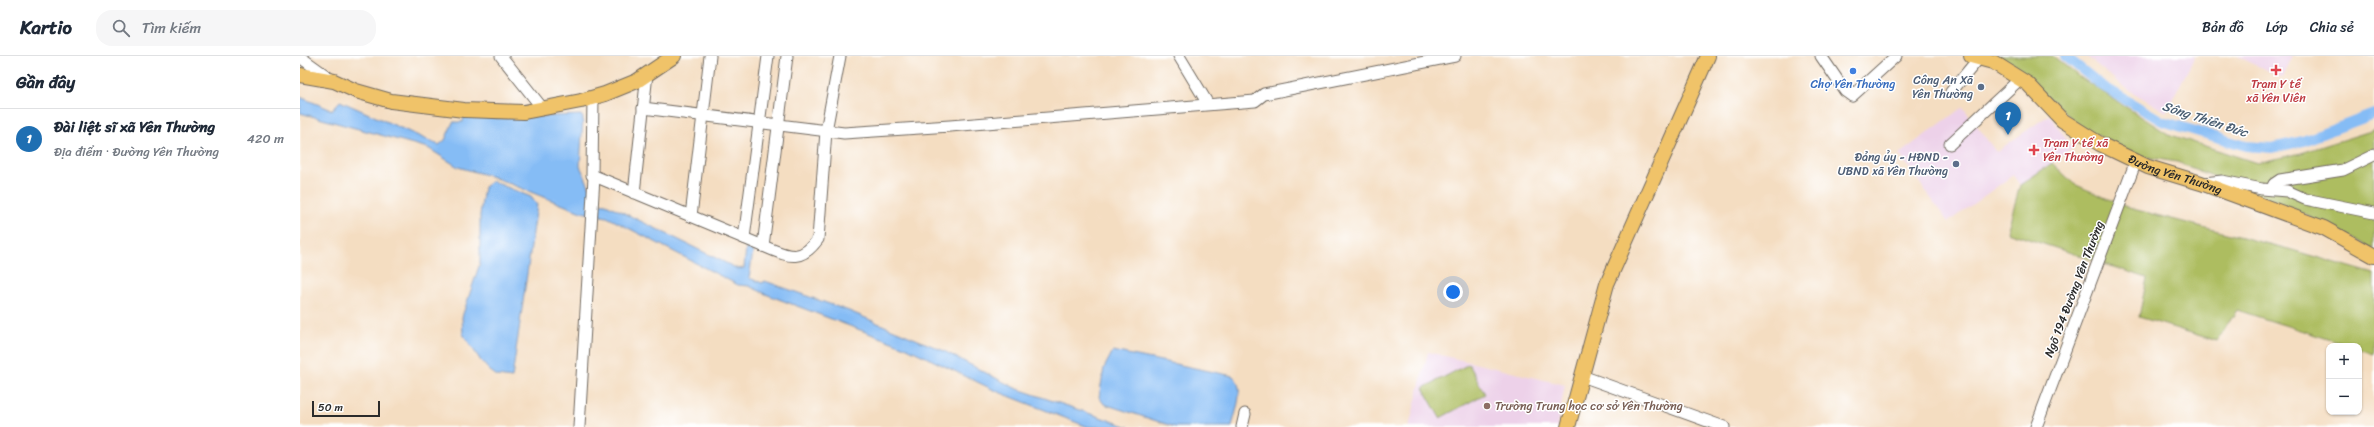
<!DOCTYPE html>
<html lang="vi">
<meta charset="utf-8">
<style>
body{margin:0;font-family:Sriracha,sans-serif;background:#f6f6f7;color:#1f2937}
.controls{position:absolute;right:12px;bottom:12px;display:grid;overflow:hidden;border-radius:8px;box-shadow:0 1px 3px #0004}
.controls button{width:36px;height:36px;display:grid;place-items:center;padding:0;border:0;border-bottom:1px solid #e0e1e3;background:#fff;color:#1f2937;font:20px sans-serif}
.scale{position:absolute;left:12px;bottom:10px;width:68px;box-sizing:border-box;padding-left:4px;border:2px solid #2b2b2b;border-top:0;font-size:11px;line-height:14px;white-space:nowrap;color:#2b2b2b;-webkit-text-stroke:3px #fff;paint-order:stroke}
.you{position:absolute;left:1153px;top:236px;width:14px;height:14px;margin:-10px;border:3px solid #fff;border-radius:50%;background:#1a73e8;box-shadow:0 0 0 6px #1a73e833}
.badge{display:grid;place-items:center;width:26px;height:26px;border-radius:50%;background:#1f6fb2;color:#fff;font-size:13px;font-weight:700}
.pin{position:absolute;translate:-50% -33px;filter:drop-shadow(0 1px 2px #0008)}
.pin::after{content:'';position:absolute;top:21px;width:14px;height:12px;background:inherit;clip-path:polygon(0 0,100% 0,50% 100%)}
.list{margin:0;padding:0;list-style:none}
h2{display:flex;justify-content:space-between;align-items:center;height:52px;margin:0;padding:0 16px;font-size:17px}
h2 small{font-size:13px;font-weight:400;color:#747a83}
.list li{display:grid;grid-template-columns:26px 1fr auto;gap:12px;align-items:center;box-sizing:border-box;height:60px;padding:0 16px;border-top:1px solid #e0e1e3}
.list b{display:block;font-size:15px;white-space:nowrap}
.list p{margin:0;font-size:13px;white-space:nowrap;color:#747a83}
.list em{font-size:13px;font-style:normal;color:#747a83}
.icon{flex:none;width:22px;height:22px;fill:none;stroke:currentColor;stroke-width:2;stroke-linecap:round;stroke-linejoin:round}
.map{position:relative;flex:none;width:2074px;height:371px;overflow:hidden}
header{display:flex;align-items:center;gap:24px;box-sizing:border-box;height:56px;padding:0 20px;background:#fff;border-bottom:1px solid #e0e1e3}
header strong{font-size:19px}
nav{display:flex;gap:22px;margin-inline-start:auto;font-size:14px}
.search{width:280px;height:36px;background:#f6f6f7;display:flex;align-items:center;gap:10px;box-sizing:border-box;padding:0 14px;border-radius:16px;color:#747a83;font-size:15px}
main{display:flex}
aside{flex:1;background:#fff}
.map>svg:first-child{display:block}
.built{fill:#edd1e9}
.green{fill:#adbd60;stroke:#6c7446}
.water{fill:#85bcf5;stroke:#587490}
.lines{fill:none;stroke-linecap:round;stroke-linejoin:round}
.canal{stroke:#85bcf5;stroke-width:10}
.minor-casing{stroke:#716960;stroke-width:13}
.major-casing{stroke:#716960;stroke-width:16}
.minor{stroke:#fff;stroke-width:11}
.major{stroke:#f0c369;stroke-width:14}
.health-dot{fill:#e0444e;stroke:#fff;stroke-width:1.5}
.shop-dot{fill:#3f7fe0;stroke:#fff;stroke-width:1.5}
.service-dot{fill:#5c6f8a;stroke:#fff;stroke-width:1.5}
.education-dot{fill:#8d6e63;stroke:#fff;stroke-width:1.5}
.labels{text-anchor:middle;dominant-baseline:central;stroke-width:3;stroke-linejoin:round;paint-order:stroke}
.service-label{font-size:12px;fill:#4e5e75;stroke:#fff;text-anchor:end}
.shop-label{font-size:12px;fill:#366cbe;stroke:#fff}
.health-label{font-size:12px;fill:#be3a42;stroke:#fff}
.street-label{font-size:12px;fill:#2b2b2b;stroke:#fff}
.education-label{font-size:12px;fill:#785e54;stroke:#fff;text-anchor:start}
.water-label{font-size:13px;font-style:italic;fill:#4a5e72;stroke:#fff}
</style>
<header>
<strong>Kartio</strong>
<div class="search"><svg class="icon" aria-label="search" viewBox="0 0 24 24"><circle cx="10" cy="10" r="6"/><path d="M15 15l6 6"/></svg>Tìm kiếm</div>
<nav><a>Bản đồ</a><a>Lớp</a><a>Chia sẻ</a></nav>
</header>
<main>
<aside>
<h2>Gần đây<small></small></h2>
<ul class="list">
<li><span class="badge">1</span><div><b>Đài liệt sĩ xã Yên Thường</b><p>Địa điểm · Đường Yên Thường</p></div><em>420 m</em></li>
</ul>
</aside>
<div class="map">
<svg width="2074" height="371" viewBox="0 0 2074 371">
<rect width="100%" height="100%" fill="#fff"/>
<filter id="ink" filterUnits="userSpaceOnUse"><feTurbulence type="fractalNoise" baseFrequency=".025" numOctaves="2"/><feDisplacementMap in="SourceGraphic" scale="8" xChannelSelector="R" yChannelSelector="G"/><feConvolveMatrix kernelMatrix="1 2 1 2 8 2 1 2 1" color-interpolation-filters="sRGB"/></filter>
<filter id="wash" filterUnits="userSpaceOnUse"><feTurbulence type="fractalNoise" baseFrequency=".012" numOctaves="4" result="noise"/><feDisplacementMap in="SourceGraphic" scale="16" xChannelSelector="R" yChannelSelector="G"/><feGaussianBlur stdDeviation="0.9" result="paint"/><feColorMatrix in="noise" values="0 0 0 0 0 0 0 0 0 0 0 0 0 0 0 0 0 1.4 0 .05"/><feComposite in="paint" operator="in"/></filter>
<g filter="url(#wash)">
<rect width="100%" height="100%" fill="#f4ddc1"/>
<g class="built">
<polygon points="1786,0 1895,0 1866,56 1824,31"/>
<polygon points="1937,0 1992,0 1983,22"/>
<polygon points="1663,51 1696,96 1749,59 1773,92 1720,129 1713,119 1648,166 1599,98"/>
<polygon points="1128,296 1265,329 1257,371 1109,371"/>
</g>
<g class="green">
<polygon points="1694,0 1753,0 1778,20 1868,78 1957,107 2001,97 2074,74 2074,193 1979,146 1877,106 1838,100 1781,71 1708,5"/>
<polygon points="1752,107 1774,128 1829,152 1992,194 2074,218 2074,298 2059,293 2059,290 2050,290 1937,254 1917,285 1839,261 1847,222 1707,176 1720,129"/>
<polygon points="1169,308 1185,338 1140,362 1123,332"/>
</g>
<g class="water">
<polygon points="0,41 32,54 40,45 139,89 145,84 153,66 163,66 164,59 198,62 281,59 283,62 280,110 297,147 306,148 438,213 444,212 446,192 453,195 449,222 462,227 465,225 549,255 642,294 715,332 829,371 788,371 696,335 605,291 468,239 449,230 438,229 307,161 281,156 193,121 158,111 128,92 0,57"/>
<polygon points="192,125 231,141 237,149 212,322 197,320 189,314 181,305 163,278 162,261 180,207 180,159 184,131"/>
<path d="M813,295L933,320C946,331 935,356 932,371H875L804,348L799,341L804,312Z"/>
</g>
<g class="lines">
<polyline class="canal" points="1765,0 1801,29 1862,65 1946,90 1972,92 2003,85 2074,58"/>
</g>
</g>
<g filter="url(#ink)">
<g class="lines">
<g class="minor-casing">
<g id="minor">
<polyline points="201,0 243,53"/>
<polyline points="879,0 908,48"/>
<polyline points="1521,0 1545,35 1552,40 1596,0"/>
<polyline points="0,1 32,24"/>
<polyline points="1651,36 1679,2"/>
<path d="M293,41L292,119L463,190C488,200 500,208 518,183L526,75L540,0"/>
<polyline points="343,52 544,77 650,70 955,45 964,38 1155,0"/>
<polyline points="1650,88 1720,23"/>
<polyline points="1904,127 1922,125 1962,133 1987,135 2005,143 2074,157"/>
<polyline points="1972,132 1974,128 1980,124 2043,114 2074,99"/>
<polyline points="334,137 347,18"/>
<polyline points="391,160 410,0"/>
<polyline points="444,182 468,0"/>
<polyline points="463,190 487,0"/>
<polyline points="1282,320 1424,371"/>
<polyline points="279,371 294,121"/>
<polyline points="942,371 945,358"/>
<polyline points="1736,371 1836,105"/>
</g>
</g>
<g class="major-casing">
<g id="major">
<path id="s1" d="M1671,0L1693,6L1728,28L1762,64L1800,88L1848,111L1901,127L2024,172L2074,200"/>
<polyline points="0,19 34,25 56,35 91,45 164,54 224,56 281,45 305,38 337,25 374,0"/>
<polyline points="1268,371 1307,228 1408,0"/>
</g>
</g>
<use href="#minor" class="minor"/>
<use href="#major" class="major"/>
</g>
</g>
<g class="health-dot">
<path d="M1974 8h4v4h4v4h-4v4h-4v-4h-4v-4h4z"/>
<path d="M1732 88h4v4h4v4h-4v4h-4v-4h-4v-4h4z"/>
</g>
<circle class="shop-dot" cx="1553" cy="15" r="4"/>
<g class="service-dot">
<circle cx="1681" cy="31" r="4"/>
<circle cx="1656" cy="108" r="4"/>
</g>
<circle class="education-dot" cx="1187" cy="350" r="4"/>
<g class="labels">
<g class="service-label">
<text x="1673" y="24">Công An Xã<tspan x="1673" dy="14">Yên Thường</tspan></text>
<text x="1648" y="101">Đảng ủy - HĐND -<tspan x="1648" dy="14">UBND xã Yên Thường</tspan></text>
</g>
<g class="shop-label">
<text x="1553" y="28">Chợ Yên Thường</text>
</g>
<g class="health-label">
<text x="1976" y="28">Trạm Y tế<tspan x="1976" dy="14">xã Yên Viên</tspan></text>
<text x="1743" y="87" text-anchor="start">Trạm Y tế xã<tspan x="1743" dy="14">Yên Thường</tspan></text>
</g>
<g class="street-label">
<text stroke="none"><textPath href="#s1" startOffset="240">Đường Yên Thường</textPath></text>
<text transform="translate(1774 233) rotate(-69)">Ngõ 194 Đường Yên Thường</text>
</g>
<g class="education-label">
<text x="1195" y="350">Trường Trung học cơ sở Yên Thường</text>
</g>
<g class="water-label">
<text transform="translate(1905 63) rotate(18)">Sông Thiên Đức</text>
</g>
</g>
</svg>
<div class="controls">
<button>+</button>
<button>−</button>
</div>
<div class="scale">50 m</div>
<div class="you"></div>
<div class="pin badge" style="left:1708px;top:79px">1</div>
</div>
</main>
